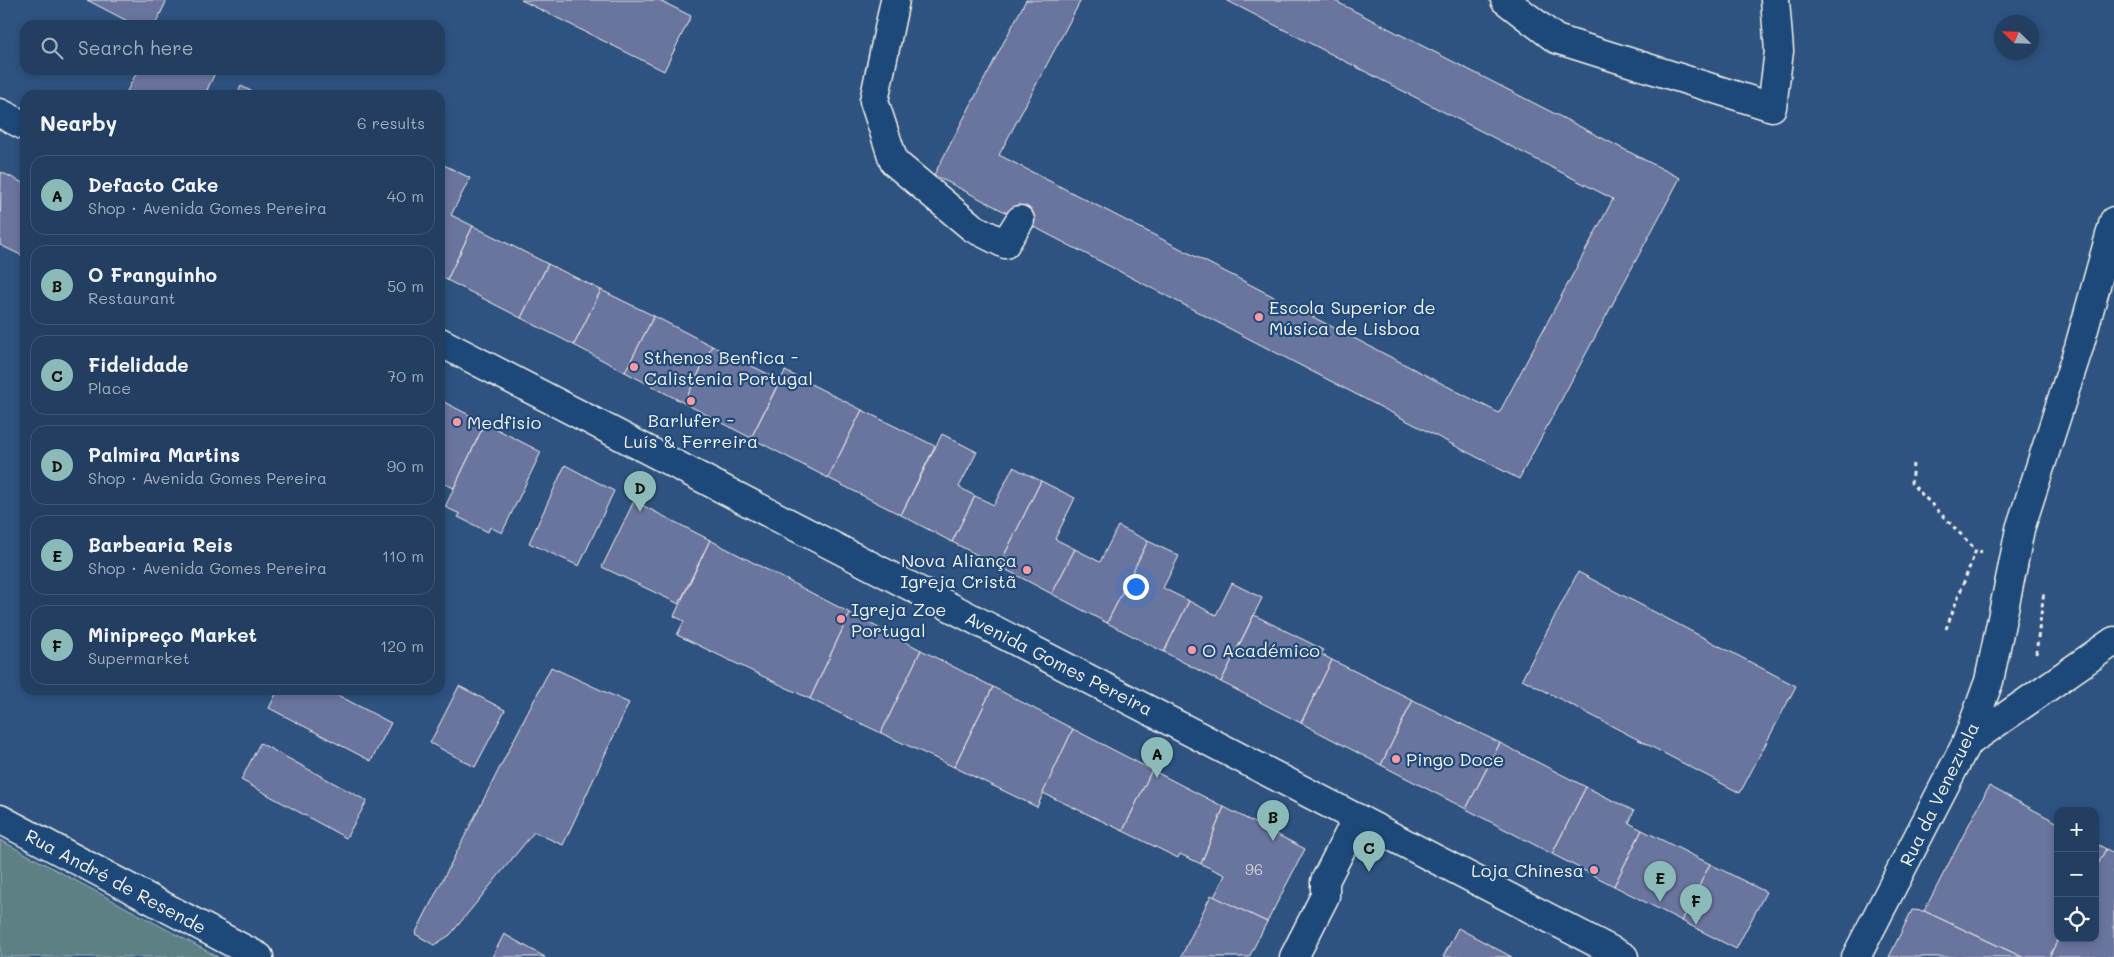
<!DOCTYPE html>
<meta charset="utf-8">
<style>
body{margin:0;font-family:Mali,sans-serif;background:#2e496a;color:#f1f3f6}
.controls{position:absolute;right:15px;bottom:15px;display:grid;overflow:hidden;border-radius:10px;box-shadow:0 2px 8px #0003}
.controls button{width:45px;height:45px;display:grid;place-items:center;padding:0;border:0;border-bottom:1px solid #3f5776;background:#223e61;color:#f1f3f6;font:25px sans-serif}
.compass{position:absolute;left:1994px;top:15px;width:45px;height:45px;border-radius:50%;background:#223e61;box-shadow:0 2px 8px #0003;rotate:293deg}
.you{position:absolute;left:1135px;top:586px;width:18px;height:18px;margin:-12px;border:4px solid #fff;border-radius:50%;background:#1a73e8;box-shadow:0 0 0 8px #1a73e833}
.badge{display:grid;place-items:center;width:32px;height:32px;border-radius:50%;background:#8bbbb9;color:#111;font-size:16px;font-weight:700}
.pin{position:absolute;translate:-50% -41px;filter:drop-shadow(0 1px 2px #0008)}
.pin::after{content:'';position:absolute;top:26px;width:18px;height:15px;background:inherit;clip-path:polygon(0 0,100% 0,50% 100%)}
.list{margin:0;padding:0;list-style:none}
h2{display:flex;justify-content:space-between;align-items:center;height:65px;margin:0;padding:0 20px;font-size:21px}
h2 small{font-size:16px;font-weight:400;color:#a2aebd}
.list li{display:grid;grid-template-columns:32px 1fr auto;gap:15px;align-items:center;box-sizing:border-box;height:80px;margin:0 10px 10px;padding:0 10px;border:1px solid #3f5776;border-radius:15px}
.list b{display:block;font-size:19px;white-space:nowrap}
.list p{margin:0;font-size:16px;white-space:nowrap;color:#a2aebd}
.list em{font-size:16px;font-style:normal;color:#a2aebd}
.icon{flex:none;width:28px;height:28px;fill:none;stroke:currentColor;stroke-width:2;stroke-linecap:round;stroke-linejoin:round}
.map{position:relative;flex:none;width:2114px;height:957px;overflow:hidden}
.search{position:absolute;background:#223e61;box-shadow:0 2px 8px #0003;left:20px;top:20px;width:425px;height:55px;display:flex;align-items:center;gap:12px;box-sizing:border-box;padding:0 18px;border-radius:15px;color:#a2aebd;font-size:19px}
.panel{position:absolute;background:#223e61;box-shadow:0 2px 8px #0003;left:20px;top:90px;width:425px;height:605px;border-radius:15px}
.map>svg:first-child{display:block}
.green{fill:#5c8084;stroke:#a8b8b6}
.building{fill:#6a759f;stroke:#f4f1e8}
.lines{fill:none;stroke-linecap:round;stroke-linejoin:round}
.minor-casing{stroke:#f4f1e8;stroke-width:31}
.highway-casing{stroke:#f4f1e8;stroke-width:31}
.path{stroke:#f4f1e8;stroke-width:3;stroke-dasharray:4 4;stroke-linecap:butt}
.minor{stroke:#1f4a7a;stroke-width:28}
.highway{stroke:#1f4a7a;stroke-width:28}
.poi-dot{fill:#ff9aa2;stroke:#1f4a7a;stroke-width:2}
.labels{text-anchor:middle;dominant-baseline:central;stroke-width:4.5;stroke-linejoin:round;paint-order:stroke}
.number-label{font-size:15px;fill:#d2d2d6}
.poi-label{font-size:18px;fill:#f4f1e8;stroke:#1f4a7a;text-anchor:start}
.street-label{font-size:18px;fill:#f4f1e8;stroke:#1f4a7a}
</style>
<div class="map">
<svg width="2114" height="957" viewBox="0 0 2114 957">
<rect width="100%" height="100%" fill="#2e5381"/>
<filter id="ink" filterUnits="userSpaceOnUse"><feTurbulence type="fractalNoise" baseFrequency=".02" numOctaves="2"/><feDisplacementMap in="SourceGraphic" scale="10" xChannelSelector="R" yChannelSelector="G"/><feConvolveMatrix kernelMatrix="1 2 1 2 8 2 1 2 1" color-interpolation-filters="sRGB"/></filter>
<g filter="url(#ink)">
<polygon class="green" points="0,840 218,957 0,957"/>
<g class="building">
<polygon points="87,0 167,0 155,25 135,25"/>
<polygon points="521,0 659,0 691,16 664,71"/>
<polygon points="1026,0 1081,0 999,155 1499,413 1613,199 1226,0 1333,0 1680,178 1519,479 934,175"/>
<polygon points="138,70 211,70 215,73 207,90 217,95 125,95"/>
<polygon points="241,86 259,95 237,95"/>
<polygon points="440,163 470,178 451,215 473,226 447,280 440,276"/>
<polygon points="1,172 25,184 25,257 0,245"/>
<polygon points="473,226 548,264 521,318 447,280"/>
<polygon points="548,264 601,290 574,345 521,318"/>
<polygon points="601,290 654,316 625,372 574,345"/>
<polygon points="654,316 712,346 684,403 625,372"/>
<polygon points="712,346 780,380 751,438 684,403"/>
<polygon points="785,371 862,410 828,478 751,438"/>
<polygon points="440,400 485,423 454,488 440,482"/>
<polygon points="862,410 935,446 901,515 828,478"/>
<polygon points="485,423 541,452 502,533 490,527 488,532 458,517 460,514 445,507"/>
<polygon points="942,434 977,452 959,487 975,496 952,542 901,515"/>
<polygon points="565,465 614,491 579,566 529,543"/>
<polygon points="1013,467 1041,481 999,566 952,542 975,496 994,505"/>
<polygon points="1041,481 1075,498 1055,539 1075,549 1052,594 999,566"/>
<polygon points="634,501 710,540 679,604 602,567"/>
<polygon points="1118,526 1148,541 1107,623 1052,594 1075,549 1100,562"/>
<polygon points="710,540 850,613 810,699 677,635 684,621 674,616"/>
<polygon points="1148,541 1179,556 1163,588 1189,601 1164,652 1107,623"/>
<polygon points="1578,572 1796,686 1740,793 1522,679"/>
<polygon points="1232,583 1262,598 1221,682 1164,652 1189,601 1216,615"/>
<polygon points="850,613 921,650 881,733 810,699"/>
<polygon points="1254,615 1324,650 1321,654 1332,660 1301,723 1221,682"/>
<polygon points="921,650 993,687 954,767 881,733"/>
<polygon points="1332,660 1413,700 1381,765 1301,723"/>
<polygon points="551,667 629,703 563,845 534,832 450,935 434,945 415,934"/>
<polygon points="459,686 505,710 475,767 430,743"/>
<polygon points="993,687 1073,729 1037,807 954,767"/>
<polygon points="278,690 328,690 391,723 371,761 269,708"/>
<polygon points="1413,700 1500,743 1466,809 1381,765"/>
<polygon points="1073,729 1152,770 1123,831 1043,793"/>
<polygon points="260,743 367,801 346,838 241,780"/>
<polygon points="1500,743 1586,787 1552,854 1466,809"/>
<polygon points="1152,770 1224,807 1201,864 1180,854 1178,858 1123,831"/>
<polygon points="1989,786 2058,823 2059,938 2049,957 2022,957 1924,911"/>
<polygon points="1586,787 1634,811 1629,823 1642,830 1614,886 1552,854"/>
<polygon points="1224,807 1305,849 1267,922 1214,897 1225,875 1201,864"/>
<polygon points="1642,830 1710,864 1682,921 1614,886"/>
<polygon points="2095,843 2106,849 2095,870"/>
<polygon points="2106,849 2114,853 2114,957 2049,957 2059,938 2095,938 2095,870"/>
<polygon points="1710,864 1766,892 1736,949 1682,921"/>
<polygon points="1211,895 1267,922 1249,957 1181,957"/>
<polygon points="1912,910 1924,911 2022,957 1889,957"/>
<polygon points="1458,928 1512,957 1443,957"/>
<polygon points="504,934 545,957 492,957"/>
</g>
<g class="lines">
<g class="minor-casing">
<g id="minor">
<polyline points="895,0 874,101 894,162 973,228 1005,244 1020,220"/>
<polyline points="1505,0 1556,39 1772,107 1779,51 1775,0"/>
<polyline points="0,113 25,126"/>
<polyline points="440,342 1624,957"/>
<polyline points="1966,744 2114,641"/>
<polyline points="0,819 259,957"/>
<polyline points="1294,957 1325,896 1325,881 1357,818"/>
<polyline points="1856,957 1966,744 1989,681 2013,565"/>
</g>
</g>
<g class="highway-casing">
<polyline id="highway" points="2013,565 2020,529 2079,347 2114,221"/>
</g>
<g class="path">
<polyline points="1913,464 1911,483 1976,550"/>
<polyline points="1946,629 1976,550 1982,552"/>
<polyline points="2036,654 2044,591"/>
</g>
<use href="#minor" class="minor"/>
<use href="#highway" class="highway"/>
</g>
</g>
<g class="poi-dot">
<circle cx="1259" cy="317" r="5"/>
<circle cx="634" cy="367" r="5"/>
<circle cx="691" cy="401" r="5"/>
<circle cx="457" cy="422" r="5"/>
<circle cx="1027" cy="570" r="5"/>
<circle cx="841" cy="619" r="5"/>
<circle cx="1192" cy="650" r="5"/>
<circle cx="1396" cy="759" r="5"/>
<circle cx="1594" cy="870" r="5"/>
</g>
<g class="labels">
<g class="number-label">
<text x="1254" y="869">96</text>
</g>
<g class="poi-label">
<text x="1269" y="307">Escola Superior de<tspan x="1269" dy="21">Música de Lisboa</tspan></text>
<text x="644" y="357">Sthenos Benfica -<tspan x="644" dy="21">Calistenia Portugal</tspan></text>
<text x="691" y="420" text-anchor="middle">Barlufer -<tspan x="691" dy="21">Luís &amp; Ferreira</tspan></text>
<text x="467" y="422">Medfisio</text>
<text x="1017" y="560" text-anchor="end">Nova Aliança<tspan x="1017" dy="21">Igreja Cristã</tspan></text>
<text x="851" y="609">Igreja Zoe<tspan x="851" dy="21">Portugal</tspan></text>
<text x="1202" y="650">O Académico</text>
<text x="1406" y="759">Pingo Doce</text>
<text x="1584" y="870" text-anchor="end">Loja Chinesa</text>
</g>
<g class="street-label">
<text transform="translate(1059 663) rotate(27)">Avenida Gomes Pereira</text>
<text transform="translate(1939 794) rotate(-64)">Rua da Venezuela</text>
<text transform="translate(116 881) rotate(28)">Rua André de Resende</text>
</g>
</g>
</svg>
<div class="controls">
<button>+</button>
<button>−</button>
<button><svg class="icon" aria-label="locate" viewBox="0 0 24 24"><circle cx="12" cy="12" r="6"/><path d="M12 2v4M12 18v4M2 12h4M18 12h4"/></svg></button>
</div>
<svg class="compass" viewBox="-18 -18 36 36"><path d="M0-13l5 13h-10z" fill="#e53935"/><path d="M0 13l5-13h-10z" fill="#a2aebd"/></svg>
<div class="you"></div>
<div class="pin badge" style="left:1157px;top:778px">A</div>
<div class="pin badge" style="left:1273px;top:841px">B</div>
<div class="pin badge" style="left:1369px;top:872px">C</div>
<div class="pin badge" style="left:640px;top:512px">D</div>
<div class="pin badge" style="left:1660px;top:902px">E</div>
<div class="pin badge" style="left:1696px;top:925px">F</div>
<div class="search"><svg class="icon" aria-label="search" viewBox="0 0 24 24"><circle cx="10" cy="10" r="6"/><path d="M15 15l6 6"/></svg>Search here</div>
<section class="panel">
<h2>Nearby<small>6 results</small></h2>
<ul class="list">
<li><span class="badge">A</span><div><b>Defacto Cake</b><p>Shop · Avenida Gomes Pereira</p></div><em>40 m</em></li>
<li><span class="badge">B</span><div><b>O Franguinho</b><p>Restaurant</p></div><em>50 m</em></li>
<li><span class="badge">C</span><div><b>Fidelidade</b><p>Place</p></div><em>70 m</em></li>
<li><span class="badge">D</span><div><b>Palmira Martins</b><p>Shop · Avenida Gomes Pereira</p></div><em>90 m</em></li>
<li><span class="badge">E</span><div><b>Barbearia Reis</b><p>Shop · Avenida Gomes Pereira</p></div><em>110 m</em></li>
<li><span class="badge">F</span><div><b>Minipreço Market</b><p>Supermarket</p></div><em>120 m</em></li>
</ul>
</section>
</div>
